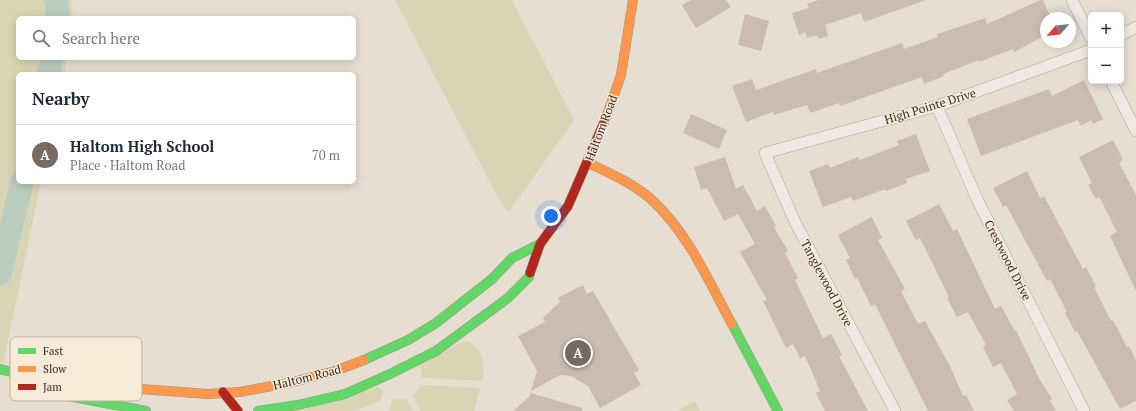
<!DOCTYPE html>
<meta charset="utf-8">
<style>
body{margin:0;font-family:"PT Serif",serif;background:#f2f2f3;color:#1f2937}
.controls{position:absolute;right:12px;top:12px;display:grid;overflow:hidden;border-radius:6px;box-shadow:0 2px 10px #0003}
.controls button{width:36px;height:36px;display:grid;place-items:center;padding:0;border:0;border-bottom:1px solid #e0e1e3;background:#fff;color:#1f2937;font:20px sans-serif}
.compass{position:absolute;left:1040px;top:12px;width:36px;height:36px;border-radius:50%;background:#fff;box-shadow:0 2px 10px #0003;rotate:242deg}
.you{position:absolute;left:551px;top:216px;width:14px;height:14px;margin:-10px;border:3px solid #fff;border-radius:50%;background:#1a73e8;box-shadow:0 0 0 6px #1a73e833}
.badge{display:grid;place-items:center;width:26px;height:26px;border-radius:50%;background:#786a5e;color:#fff;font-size:13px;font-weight:700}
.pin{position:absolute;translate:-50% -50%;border:2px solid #fff;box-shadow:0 1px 4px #0006}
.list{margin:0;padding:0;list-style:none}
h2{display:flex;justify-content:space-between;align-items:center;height:52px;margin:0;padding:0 16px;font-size:17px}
h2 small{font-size:13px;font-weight:400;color:#747a83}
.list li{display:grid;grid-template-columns:26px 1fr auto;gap:12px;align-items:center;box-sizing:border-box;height:60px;padding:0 16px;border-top:1px solid #e0e1e3}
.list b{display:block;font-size:15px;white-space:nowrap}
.list p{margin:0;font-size:13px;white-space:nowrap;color:#747a83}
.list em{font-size:13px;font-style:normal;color:#747a83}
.icon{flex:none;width:22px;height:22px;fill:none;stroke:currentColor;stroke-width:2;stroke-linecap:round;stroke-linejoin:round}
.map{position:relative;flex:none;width:1136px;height:411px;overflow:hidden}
.search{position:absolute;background:#fff;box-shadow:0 2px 10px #0003;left:16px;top:16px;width:340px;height:44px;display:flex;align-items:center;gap:10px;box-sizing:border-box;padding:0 14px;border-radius:6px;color:#747a83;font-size:15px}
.panel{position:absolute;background:#fff;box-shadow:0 2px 10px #0003;left:16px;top:72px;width:340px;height:112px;border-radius:6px}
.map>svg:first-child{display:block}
.green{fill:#d9d5b4}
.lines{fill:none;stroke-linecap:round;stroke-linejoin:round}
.river{stroke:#bbccc0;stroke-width:23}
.building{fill:#cabcb2}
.street-casing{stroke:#aca399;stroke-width:12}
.fast-casing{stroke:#9c938a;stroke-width:10}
.slow-casing{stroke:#9c938a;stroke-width:10}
.jam-casing{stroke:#9c938a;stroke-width:10}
.street{stroke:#eeeae3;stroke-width:11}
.fast{stroke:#63d668;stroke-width:9}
.slow{stroke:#ff974d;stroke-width:9}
.jam{stroke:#b3261e;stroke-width:9}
.labels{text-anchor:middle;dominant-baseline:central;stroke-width:3;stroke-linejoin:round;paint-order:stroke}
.street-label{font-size:12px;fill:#3c2b20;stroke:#f7ead8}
.key{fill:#f7ead8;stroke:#bfb1a1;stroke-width:1}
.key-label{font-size:11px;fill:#3c2b20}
</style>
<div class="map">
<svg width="1136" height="411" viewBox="0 0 1136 411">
<rect width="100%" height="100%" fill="#e6ded1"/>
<g class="green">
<polygon points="0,0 71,0 73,18 18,18 18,58 67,58 64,74 18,74 18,182 41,182 0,379"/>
<polygon points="395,0 512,0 574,120 509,212 503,207"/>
<path d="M468,341C482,347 487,368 482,381L422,378L420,366L460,343Z"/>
<polygon points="421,385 480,388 474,411 421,411 413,396"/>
<polygon points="378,386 383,393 379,402 353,411 300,411"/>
<polygon points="393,399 406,399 413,411 389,411"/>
<polygon points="695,401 700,411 677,411"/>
</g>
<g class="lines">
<g class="river">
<polyline points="56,0 58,18"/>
<polyline points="48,74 52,58"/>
<polyline points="0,274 22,182"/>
</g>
</g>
<g class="building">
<polygon points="691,0 726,0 731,7 696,28 682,5"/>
<polygon points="818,0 926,0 864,22 861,13 825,25 828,36 819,39 817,35 807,38 805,32 799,35 792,13 809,8 807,4"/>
<polygon points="1041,0 1043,0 1051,18 1046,18 1046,35 1014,52 1013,49 979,62 979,60 943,74 944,76 924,84 922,77 840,106 839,103 810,113 807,105 774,115 773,112 746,122 732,86 752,79 756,90 816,69 817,73 902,43 904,49 938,37 937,34 985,18 987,24"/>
<polygon points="745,14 769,21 761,51 738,45"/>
<polygon points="1084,80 1103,119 1093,124 1091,120 1081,126 1078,120 981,156 967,119 1049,89 1052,96"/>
<polygon points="691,114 727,130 719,149 683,133"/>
<polygon points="916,134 930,171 906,179 907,183 886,191 885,189 853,201 851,197 823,207 809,171 828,164 830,168 858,157 860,160 899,145 897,141"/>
<polygon points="1113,140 1123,160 1119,163 1136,195 1136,291 1110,236 1117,232 1103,204 1099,197 1096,199 1088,185 1092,183 1079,157"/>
<polygon points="725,157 736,189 743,185 757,211 765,206 776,226 774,227 788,251 785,253 798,278 795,280 823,338 831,334 842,355 839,356 868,411 825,411 816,393 820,391 805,356 800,358 793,344 786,348 763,301 767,300 740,252 755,244 738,214 724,221 707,188 701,190 694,167"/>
<polygon points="1027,171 1040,198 1044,196 1083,269 1086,267 1096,286 1094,287 1111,321 1113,320 1127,347 1129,346 1136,360 1136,401 1120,409 1077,331 1075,332 1065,313 1067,312 1050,279 1047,281 1006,205 1003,207 993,188"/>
<polygon points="939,204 953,231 957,229 995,309 1001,306 1015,331 1016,330 1040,380 1052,399 1050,401 1056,411 1014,411 1007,400 1017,394 1001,363 993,367 983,347 986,345 968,312 957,317 947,298 949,297 920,238 916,240 906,221"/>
<polygon points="872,217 882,238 878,240 905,289 901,291 918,324 925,321 950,366 963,396 966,395 974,411 928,411 875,304 871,306 857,278 855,279 846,260 850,258 838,235"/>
<polygon points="583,285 587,294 593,291 639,370 634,373 641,385 600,408 588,386 571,376 560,375 531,391 537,371 518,336 545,322 543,318 560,302 558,298"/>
<polygon points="531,393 582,408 582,411 513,411 529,397"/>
</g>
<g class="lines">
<g class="street-casing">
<g id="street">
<polyline points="1072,0 1091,38"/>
<polyline points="1121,35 1136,27"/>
<polyline points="1111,81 1136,131"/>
<polyline points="937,106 977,199 1084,411"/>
<polyline points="895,411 795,222 765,153 937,106 1091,50"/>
</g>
</g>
<g class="fast-casing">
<g id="fast">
<polyline points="732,324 778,411"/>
<polyline points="364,360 408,340 436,323 492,279 512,258 540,244"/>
<polyline points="0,369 40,379 63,395 146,411"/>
<polyline points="258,411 298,405 345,394 390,374 436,351 508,298 529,277 530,273"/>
</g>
</g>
<g class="slow-casing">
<g id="slow">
<polyline points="606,118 621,75 633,0"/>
<path d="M588,163C611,174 635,184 654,202C689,235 709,282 732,324"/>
<polyline points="40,379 67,372 141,389 208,394 240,392 293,382 335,371 364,360"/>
</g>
</g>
<g class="jam-casing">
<g id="jam">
<polyline points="530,273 540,244 568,206 606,118"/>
<polyline points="223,392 238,411"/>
</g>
</g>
<use href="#street" class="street"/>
<use href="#fast" class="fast"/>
<use href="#slow" class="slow"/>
<use href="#jam" class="jam"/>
</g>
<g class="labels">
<g class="street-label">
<text transform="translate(930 106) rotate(-17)">High Pointe Drive</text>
<text transform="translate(601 128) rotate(-69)">Haltom Road</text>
<text transform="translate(1008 260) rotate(63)">Crestwood Drive</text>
<text transform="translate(827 283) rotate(62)">Tanglewood Drive</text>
<text transform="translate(307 377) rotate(-14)">Haltom Road</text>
</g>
</g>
<rect x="10" y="337" width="132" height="64" rx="6" class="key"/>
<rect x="18" y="348" width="18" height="6" fill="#63d668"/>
<rect x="18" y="366" width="18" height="6" fill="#ff974d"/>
<rect x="18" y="384" width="18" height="6" fill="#b3261e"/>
<g class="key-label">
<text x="43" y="355">Fast</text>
<text x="43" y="373">Slow</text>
<text x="43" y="391">Jam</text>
</g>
</svg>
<div class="controls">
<button>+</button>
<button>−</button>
</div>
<svg class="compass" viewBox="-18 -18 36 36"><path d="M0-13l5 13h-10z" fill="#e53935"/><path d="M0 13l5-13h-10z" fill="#747a83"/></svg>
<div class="you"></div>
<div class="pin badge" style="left:578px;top:353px">A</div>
<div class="search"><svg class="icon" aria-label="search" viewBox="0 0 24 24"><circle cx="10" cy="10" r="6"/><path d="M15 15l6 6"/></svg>Search here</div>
<section class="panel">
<h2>Nearby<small></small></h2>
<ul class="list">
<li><span class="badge">A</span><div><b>Haltom High School</b><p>Place · Haltom Road</p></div><em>70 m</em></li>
</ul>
</section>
</div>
